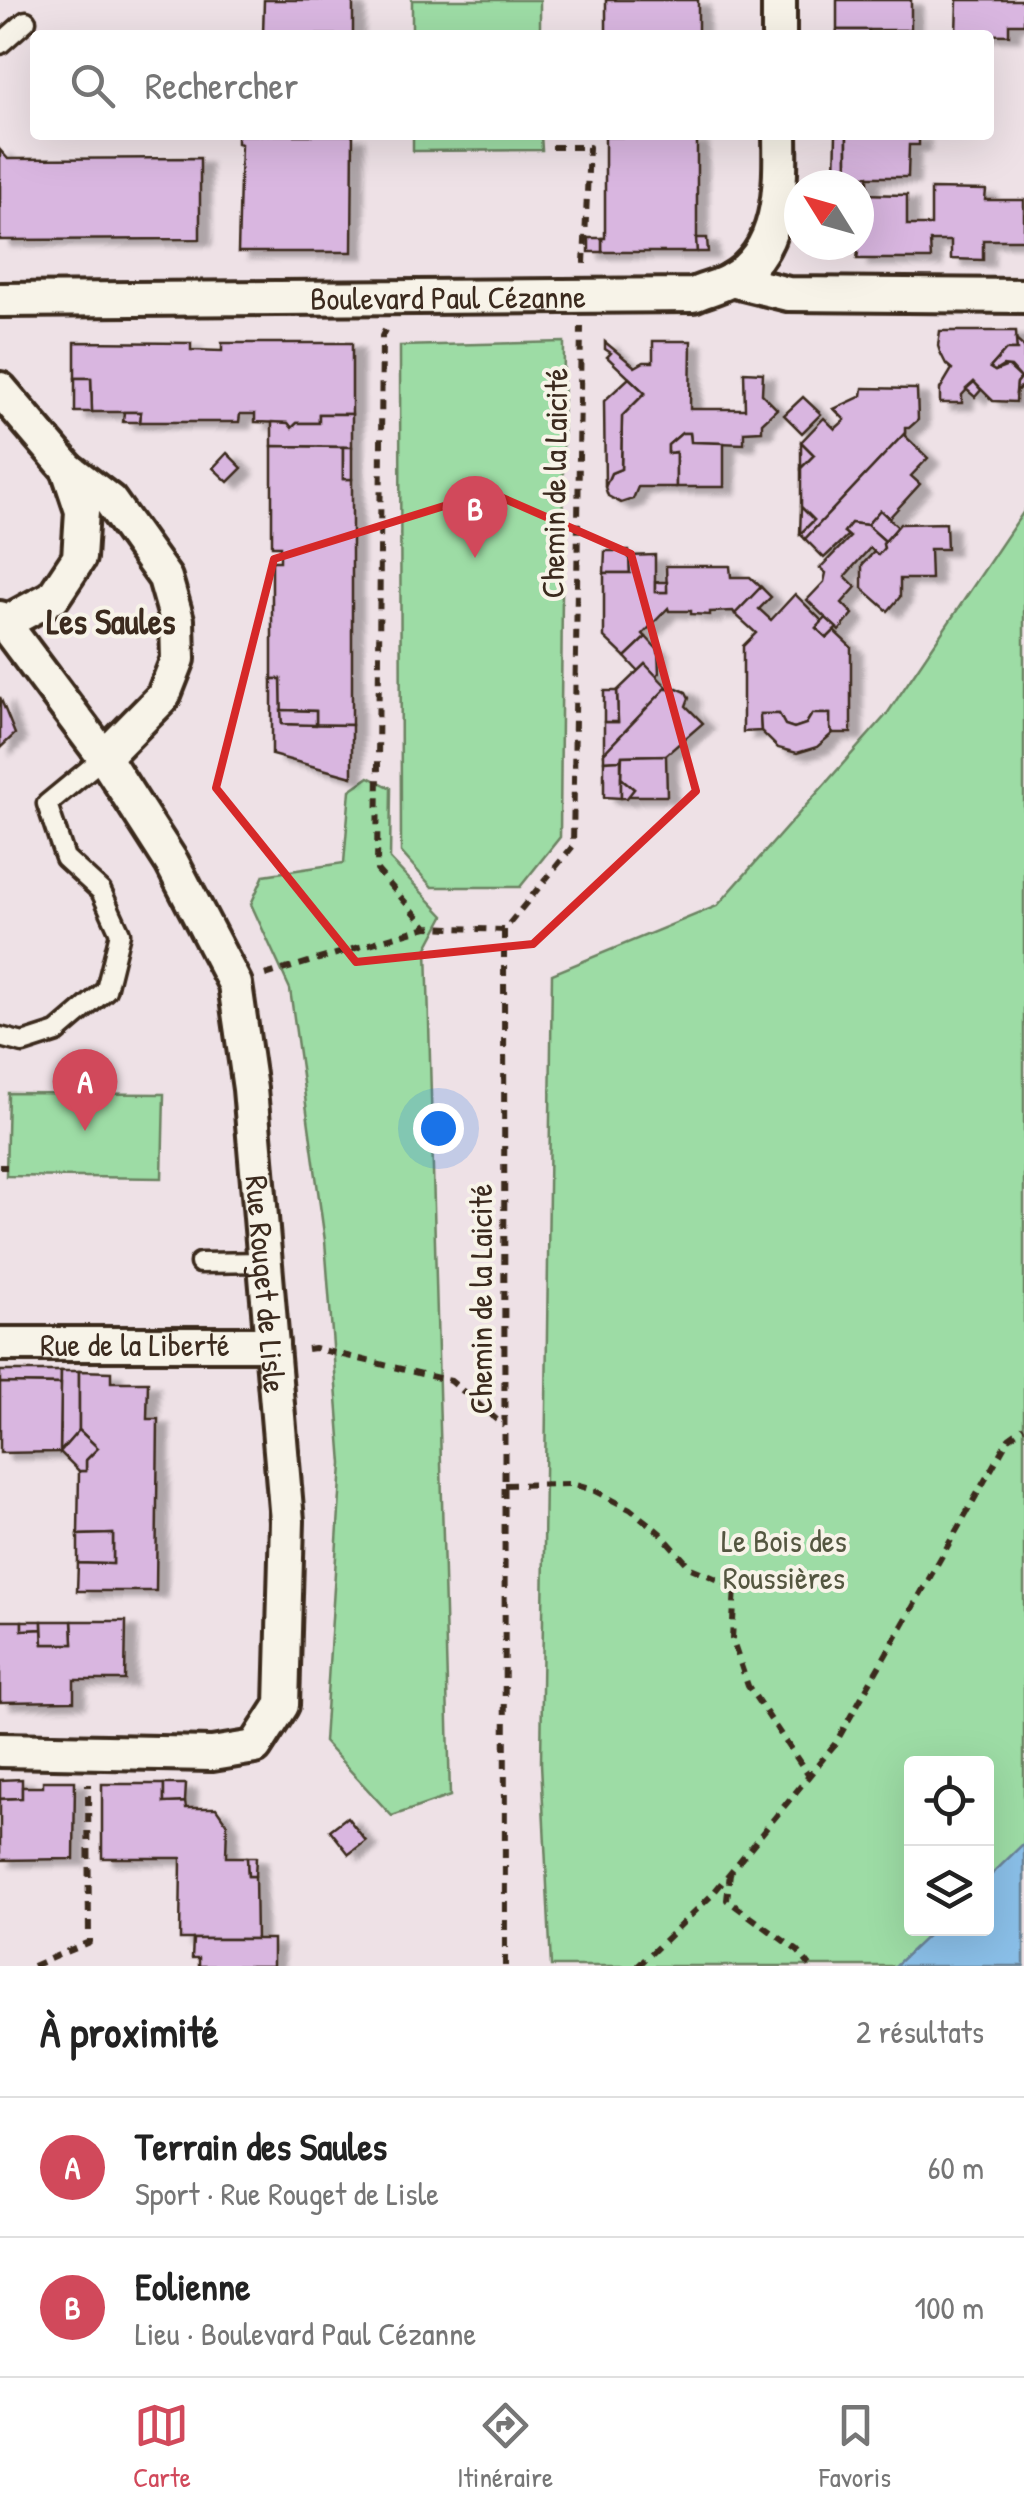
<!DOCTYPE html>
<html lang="fr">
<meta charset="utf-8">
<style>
body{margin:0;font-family:"Patrick Hand",sans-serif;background:#f2f2f2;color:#222}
.controls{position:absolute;right:30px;bottom:30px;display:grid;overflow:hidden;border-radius:10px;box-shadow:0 10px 40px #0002}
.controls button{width:90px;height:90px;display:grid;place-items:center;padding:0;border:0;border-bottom:2px solid #e0e0e0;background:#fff;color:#222;font:50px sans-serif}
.compass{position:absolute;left:784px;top:170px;width:90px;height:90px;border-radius:50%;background:#fff;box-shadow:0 10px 40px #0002;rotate:307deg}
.you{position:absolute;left:438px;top:1128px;width:35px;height:35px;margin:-25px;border:8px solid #fff;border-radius:50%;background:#1a73e8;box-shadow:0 0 0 15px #1a73e833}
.badge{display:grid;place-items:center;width:65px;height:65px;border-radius:50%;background:#d1495b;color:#fff;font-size:32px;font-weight:700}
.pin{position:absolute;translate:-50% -82px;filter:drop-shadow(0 2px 5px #0008)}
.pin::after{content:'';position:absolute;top:52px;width:35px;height:30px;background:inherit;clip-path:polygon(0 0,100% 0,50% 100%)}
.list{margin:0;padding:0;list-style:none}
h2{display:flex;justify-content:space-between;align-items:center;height:130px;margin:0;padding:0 40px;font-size:42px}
h2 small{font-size:32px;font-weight:400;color:#767676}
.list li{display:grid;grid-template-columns:65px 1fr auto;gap:30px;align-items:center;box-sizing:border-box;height:140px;padding:0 40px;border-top:2px solid #e0e0e0}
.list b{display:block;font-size:38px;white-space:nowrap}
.list p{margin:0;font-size:32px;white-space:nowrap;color:#767676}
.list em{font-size:32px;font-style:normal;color:#767676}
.icon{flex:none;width:55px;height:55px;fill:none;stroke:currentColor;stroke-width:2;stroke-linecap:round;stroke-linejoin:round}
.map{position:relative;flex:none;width:1024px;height:1966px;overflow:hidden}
.search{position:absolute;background:#fff;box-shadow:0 10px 40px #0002;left:30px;right:30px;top:30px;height:110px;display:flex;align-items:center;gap:25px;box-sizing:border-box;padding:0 35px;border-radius:10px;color:#767676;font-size:38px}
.sheet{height:410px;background:#fff}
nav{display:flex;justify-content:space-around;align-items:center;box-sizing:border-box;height:140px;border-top:2px solid #e0e0e0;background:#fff;font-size:28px;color:#767676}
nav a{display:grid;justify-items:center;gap:5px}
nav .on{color:#d1495b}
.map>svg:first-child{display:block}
.green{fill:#9ddca5;stroke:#6c8362;stroke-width:2.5;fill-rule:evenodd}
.water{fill:#8abfe8;stroke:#6a8397;stroke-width:2.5}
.building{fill:#d9b6e0;stroke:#3b2a1e;stroke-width:2.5;filter:url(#shadow)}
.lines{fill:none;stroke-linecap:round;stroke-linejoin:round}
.service-casing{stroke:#3b2a1e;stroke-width:25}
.minor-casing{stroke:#3b2a1e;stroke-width:40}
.path{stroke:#3b2a1e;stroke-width:6;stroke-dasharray:10 8;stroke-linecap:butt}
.service{stroke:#f7f3e8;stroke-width:18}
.minor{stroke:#f7f3e8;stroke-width:32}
.marked{fill:none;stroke:#d62828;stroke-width:8;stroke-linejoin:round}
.labels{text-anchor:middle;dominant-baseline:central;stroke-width:8;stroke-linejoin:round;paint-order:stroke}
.street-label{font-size:32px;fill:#3b2a1e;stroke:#f7f3e8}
.park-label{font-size:32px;fill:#545640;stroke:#f7f3e8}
.neighbourhood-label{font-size:35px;font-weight:bold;fill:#3b2a1e;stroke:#f7f3e8}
</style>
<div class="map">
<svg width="1024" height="1966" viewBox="0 0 1024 1966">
<defs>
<filter id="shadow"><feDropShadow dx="11" dy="6" stdDeviation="2.5" flood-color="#0004"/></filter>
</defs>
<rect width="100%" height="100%" fill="#eee1e6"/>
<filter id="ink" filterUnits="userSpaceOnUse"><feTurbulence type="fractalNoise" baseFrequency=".01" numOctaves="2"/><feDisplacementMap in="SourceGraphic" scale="20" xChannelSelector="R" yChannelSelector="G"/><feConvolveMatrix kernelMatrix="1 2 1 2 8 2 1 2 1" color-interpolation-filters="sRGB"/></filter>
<g filter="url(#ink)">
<g class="green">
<rect x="412" y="0" width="128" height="35"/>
<polygon points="413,135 541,135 542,150 413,151"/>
<polygon points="564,342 560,837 520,887 432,887 401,852 400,346"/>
<path d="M1024,511V1966H551L541,1763L552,974L717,906L887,714ZM912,1764H986V1928H912Z"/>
<polygon points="369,777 391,788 390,859 444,916 427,948 450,1796 392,1816 324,1742 342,1464 325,1241 290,989 251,904 264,875 344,863 350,790"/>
<polygon points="8,1093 164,1094 162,1178 6,1176"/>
</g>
<polygon class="water" points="1024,1843 1024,1966 895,1966 934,1929 986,1928 987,1879"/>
<g class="building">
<polygon points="264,0 353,0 353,35 263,35"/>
<rect x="606" y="0" width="92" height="35"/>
<rect x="837" y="0" width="74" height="30"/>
<polygon points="957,0 1024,0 1024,24 1009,24 1009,35 956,34"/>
<polygon points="837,30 869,30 869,35 836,35"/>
<polygon points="237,135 353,135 352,252 238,252 241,144 237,143"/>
<polygon points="836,135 847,135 847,177 835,176"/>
<polygon points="847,135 919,135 919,145 909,145 908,177 847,177"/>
<polygon points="605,137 697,137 697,252 602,252 602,238 605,238"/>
<polygon points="0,150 8,159 200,158 200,239 0,240"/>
<polygon points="835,176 868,176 868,194 859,194 859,185 835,185"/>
<polygon points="931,189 986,190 985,200 1024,200 1024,240 983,240 983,260 951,259 951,241 930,241 931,259 857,259 858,252 848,245 859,245 859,194 907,195 907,225 931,225"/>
<rect x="589" y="238" width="13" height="14"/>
<polygon points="696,238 707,238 708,252 697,252"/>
<polygon points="940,331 1016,331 1017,350 1006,350 990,368 995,371 1008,366 1021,378 1017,383 1016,402 993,401 974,382 962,395 962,403 940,403 940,389 952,369 946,364 940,352 938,346"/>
<polygon points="1016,340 1024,347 1024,383 1016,392 1017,383 1021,378 1011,367 1003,366 995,371 990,368 1006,350 1017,350"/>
<polygon points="653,341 691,341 690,409 745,409 744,372 763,373 762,394 777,409 762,423 762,431 744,432 744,444 691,442 690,433 682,433 668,445 668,453 676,452 676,487 638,487 633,499 621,503 608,496 605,487 611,473 621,469 622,416 645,393 607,357 611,353 605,349 605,342 635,367 644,362 653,362"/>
<polygon points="75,342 191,343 191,350 222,351 222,343 352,343 352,414 319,414 319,423 297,423 292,428 288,423 255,422 255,414 240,414 239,422 140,422 141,412 92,412 91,378 75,378"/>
<polygon points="75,378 91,378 92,412 75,412"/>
<polygon points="629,378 645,393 622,416 621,469 611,473 605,487 604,401"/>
<polygon points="974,382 981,390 975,397 966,389"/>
<polygon points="863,388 917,389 918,420 909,428 905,428 905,433 805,539 800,534 814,520 801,507 801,468 814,455 801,442 824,418 835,429 845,420 834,409 862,396"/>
<polygon points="803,397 821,414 802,433 784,415"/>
<polygon points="124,412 141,412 140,422 123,422"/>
<polygon points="319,414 352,414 352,447 272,446 272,422 288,423 292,428 297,423 319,423"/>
<polygon points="682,433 690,433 691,442 724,443 724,487 676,487 676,452 668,453 668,445"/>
<polygon points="905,433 905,436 928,458 911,476 920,484 889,518 880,510 867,525 851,523 844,532 848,535 824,558 805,539"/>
<polygon points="801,442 814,455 801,468"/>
<polygon points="272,446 343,447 343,479 352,479 352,725 316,725 316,711 281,710 281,679 272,679 272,561 280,561 280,546 272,546"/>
<rect x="343" y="447" width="9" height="32"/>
<polygon points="227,453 242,468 228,482 213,468"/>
<polygon points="801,507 814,520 800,534"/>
<polygon points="880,510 898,527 885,541 867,525"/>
<polygon points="851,523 867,525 885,541 883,544 884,548 878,555 870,548 845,576 856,587 842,603 853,614 839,631 807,600 824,582 826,573 820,568 850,537 844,532"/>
<polygon points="946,523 947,549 930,549 931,579 900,579 900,597 888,611 862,588 862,565 874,552 878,555 884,548 883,544 900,524"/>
<polygon points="605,551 629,551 630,573 604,573"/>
<polygon points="655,555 655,592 667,592 666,566 730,566 731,577 750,577 761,587 735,614 733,611 710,612 710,615 691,614 691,611 669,611 668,608 643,634 646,637 625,657 604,637 604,573 630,573 629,556"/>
<rect x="655" y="582" width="12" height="10"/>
<polygon points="761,587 771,597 759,609 771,620 795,594 822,621 816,628 827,638 834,631 851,647 851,733 833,733 830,728 830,714 812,714 806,724 794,728 785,725 779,714 760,714 761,731 743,732 743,646 756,633 735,614"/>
<polygon points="826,618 837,628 827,638 816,628"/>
<polygon points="646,637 658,650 659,673 656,676 645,664 638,671 625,657"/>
<polygon points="645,664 667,687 604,753 604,722 618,722 617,691"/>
<polygon points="272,679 281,679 282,724 352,725 352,777 272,755"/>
<polygon points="667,687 672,692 677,688 686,692 689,698 686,706 703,723 666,755 622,756 621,760 604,761 604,753"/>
<polygon points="604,691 617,691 618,722 604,722"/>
<polygon points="0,697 15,734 0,748"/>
<polygon points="281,710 316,711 316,725 282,724"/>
<polygon points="760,714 779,714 785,725 794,728 806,724 812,714 830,714 830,728 833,733 817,747 797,753 778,748 761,731"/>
<polygon points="666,755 667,796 628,796 634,789 621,778 622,756"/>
<polygon points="621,760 621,798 604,797 604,761"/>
<polygon points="621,778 634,789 627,798 621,798"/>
<polygon points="0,1371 61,1371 61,1384 0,1383"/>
<polygon points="61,1371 79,1371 79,1430 60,1452"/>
<polygon points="79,1371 111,1372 111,1382 148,1382 147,1419 158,1419 156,1591 77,1591 78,1563 113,1564 113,1534 78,1535 79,1471 86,1471 86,1460 98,1448 79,1430"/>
<polygon points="0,1383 61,1384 60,1452 0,1453"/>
<polygon points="79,1430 98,1448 86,1460 86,1471 79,1471 60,1452"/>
<polygon points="113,1534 113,1564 78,1563 78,1535"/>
<polygon points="0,1621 22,1621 22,1630 42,1629 43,1644 73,1644 72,1621 126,1621 125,1680 74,1680 74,1701 0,1702"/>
<polygon points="22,1621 42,1621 42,1629 22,1630"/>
<polygon points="42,1621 72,1621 73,1644 43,1644"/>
<polygon points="22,1779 22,1798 0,1799 0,1780"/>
<polygon points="43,1781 75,1781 74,1859 0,1860 0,1799 22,1798 22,1787 43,1787"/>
<polygon points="102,1784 164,1784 164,1803 185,1802 186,1808 216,1808 227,1824 226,1857 247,1857 248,1876 255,1876 256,1939 180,1939 181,1858 102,1858"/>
<polygon points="164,1784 186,1784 185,1802 164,1803"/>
<polygon points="347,1817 366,1841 349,1854 330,1830"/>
<polygon points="247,1857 256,1857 255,1876 248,1876"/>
<polygon points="193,1939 273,1939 273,1966 199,1966 199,1958 192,1958"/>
</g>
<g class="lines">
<g class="service-casing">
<g id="service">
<polyline points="0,44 26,21"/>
<polyline points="0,1037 23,1043 57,1032 106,990 120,933 101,891 65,858 47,804 104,757"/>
<polyline points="200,1263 265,1262"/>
</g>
</g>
<g class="minor-casing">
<g id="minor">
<polyline points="779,0 779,35"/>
<polyline points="731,280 788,294 1024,296"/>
<path id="s1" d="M0,300L693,295C704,290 718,287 729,281C782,253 781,186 780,135"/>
<polyline points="0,389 68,469 110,501 165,578 177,620 178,659 163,697 104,757"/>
<path id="s2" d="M0,618L104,757L172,863L235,984L250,1089L287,1521L282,1705L255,1747L212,1754L0,1750"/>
<polyline points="5,623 53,597 79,558 82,511 68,469"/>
<path id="s3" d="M0,1344H272"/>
</g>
</g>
<g class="path">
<polyline points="552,147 589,147 584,264"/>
<polyline points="385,330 382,336 377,870 427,927 504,930"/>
<polyline points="265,975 427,927"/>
<polyline points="0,1167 7,1167"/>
<polyline points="307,1349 314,1348 451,1381 504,1426"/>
<polyline points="505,1485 572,1484 593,1490 630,1509 660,1533 691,1568 735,1587 732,1639 748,1686 809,1776"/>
<polyline points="730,1873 727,1900 798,1951 810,1966"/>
<polyline points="33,1966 89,1942 88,1784"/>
<polyline points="505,1966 504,930 573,846 581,327"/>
<polyline points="638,1966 711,1896 835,1744 1009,1438 1024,1427"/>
</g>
<use href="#service" class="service"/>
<use href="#minor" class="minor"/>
</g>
</g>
<path class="marked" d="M489,492L631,554L696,791L533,944L356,962L216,788L274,559Z"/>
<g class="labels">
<g class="street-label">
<text stroke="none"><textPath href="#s1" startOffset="448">Boulevard Paul Cézanne</textPath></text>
<text transform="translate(554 483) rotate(-89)">Chemin de la Laicité</text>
<text stroke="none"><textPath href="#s2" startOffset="738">Rue Rouget de Lisle</textPath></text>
<text transform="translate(480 1299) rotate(-90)">Chemin de la Laicité</text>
<text stroke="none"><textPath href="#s3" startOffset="135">Rue de la Liberté</textPath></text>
</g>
<g class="park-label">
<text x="784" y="1540">Le Bois des<tspan x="784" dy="37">Roussières</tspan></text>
</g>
<g class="neighbourhood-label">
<text x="111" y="621">Les Saules</text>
</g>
</g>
</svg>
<div class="controls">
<button><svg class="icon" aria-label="locate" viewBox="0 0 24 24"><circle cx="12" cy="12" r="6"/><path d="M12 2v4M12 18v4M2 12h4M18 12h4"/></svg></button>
<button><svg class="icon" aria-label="layers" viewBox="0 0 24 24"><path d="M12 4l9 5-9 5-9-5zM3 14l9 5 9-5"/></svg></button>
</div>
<svg class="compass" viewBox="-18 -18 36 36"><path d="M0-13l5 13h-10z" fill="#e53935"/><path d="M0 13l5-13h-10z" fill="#767676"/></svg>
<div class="you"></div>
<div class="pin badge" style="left:85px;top:1131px">A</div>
<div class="pin badge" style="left:475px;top:558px">B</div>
<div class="search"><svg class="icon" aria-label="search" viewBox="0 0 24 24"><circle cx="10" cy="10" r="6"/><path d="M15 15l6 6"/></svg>Rechercher</div>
</div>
<section class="sheet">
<h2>À proximité<small>2 résultats</small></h2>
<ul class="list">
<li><span class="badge">A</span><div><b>Terrain des Saules</b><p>Sport · Rue Rouget de Lisle</p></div><em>60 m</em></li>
<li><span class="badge">B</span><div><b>Eolienne</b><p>Lieu · Boulevard Paul Cézanne</p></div><em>100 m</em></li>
</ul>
</section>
<nav>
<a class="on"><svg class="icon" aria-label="map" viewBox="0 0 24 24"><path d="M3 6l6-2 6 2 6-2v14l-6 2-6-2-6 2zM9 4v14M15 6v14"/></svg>Carte</a>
<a><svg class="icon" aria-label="directions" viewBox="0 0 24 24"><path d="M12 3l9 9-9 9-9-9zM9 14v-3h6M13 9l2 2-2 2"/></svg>Itinéraire</a>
<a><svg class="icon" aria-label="saved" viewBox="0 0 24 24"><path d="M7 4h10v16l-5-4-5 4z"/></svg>Favoris</a>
</nav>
